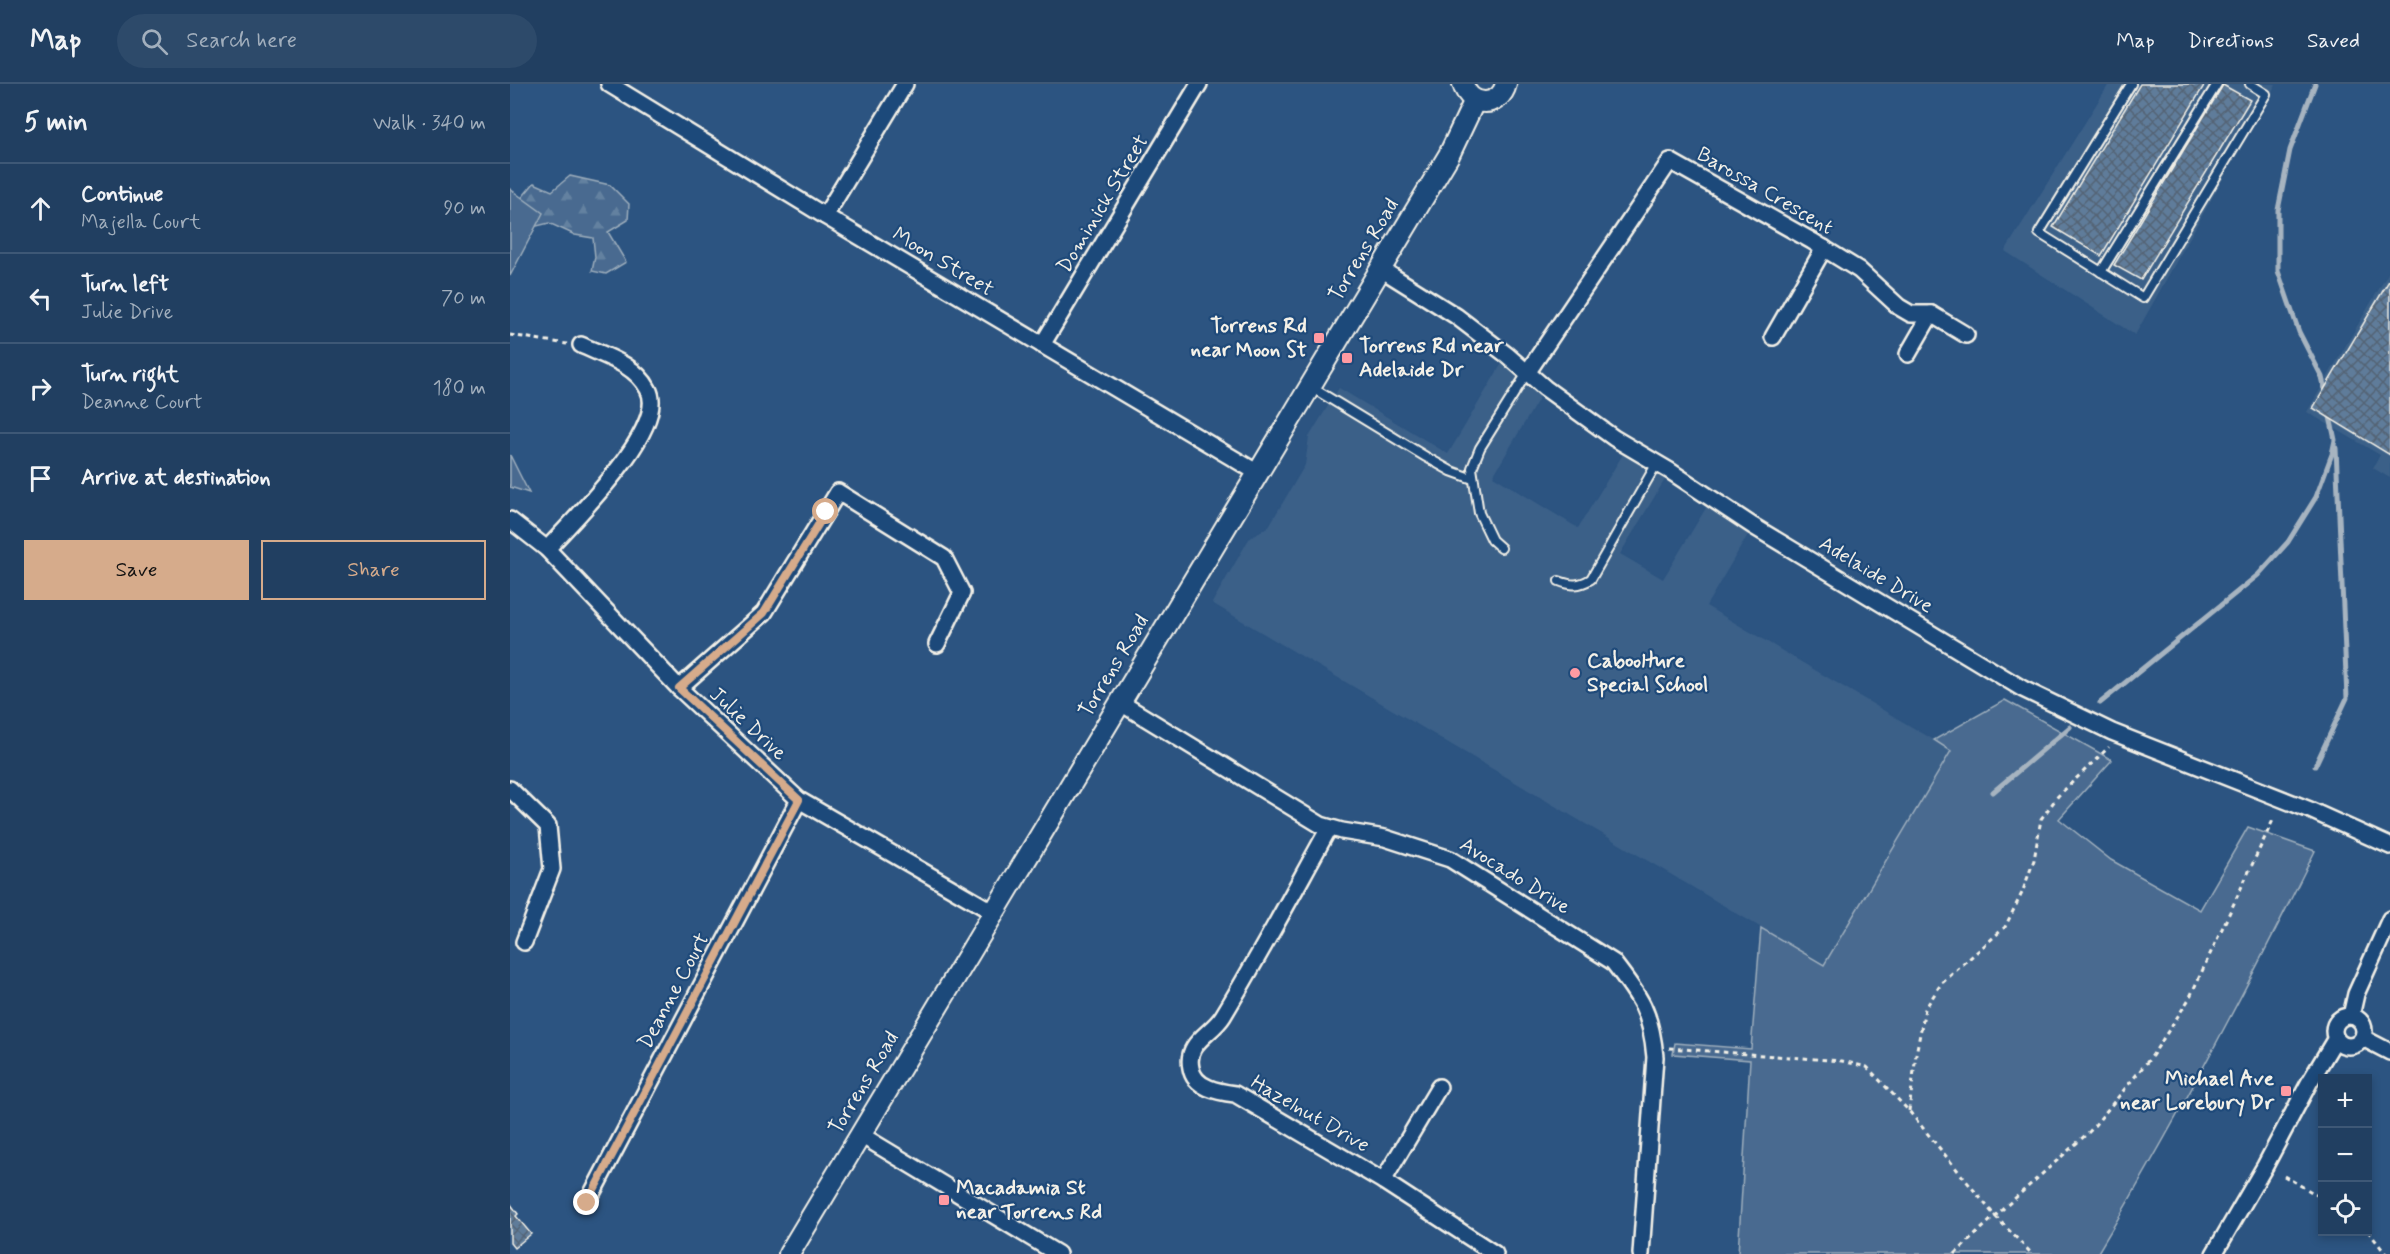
<!DOCTYPE html>
<meta charset="utf-8">
<style>
body{margin:0;font-family:Mynerve,sans-serif;background:#2d4a6a;color:#f1f3f6}
.controls{position:absolute;right:18px;bottom:18px;display:grid;overflow:hidden;border-radius:0px;box-shadow:0 3px 9px #0003}
.controls button{width:54px;height:54px;display:grid;place-items:center;padding:0;border:0;border-bottom:2px solid #3e5876;background:#213f61;color:#f1f3f6;font:30px sans-serif}
.stop{position:absolute;width:18px;height:18px;margin:-14px;border:4px solid #d6ab8b;border-radius:50%;background:#fff}
.stop.end{background:#d6ab8b;border-color:#fff;box-shadow:0 2px 6px #0008}
.list{margin:0;padding:0;list-style:none}
h2{display:flex;justify-content:space-between;align-items:center;height:78px;margin:0;padding:0 24px;font-size:26px}
h2 small{font-size:20px;font-weight:400;color:#a2afbd}
.list li{display:grid;grid-template-columns:39px 1fr auto;gap:18px;align-items:center;box-sizing:border-box;height:90px;padding:0 24px;border-top:2px solid #3e5876}
.list b{display:block;font-size:22px;white-space:nowrap}
.list p{margin:0;font-size:20px;white-space:nowrap;color:#a2afbd}
.list em{font-size:20px;font-style:normal;color:#a2afbd}
.actions{display:flex;gap:12px;padding:18px 24px}
.actions a{flex:1;padding:14px 0;border:2px solid #d6ab8b;border-radius:0px;text-align:center;font-size:21px;color:#d6ab8b}
.actions .main{background:#d6ab8b;color:#111}
.icon{flex:none;width:33px;height:33px;fill:none;stroke:currentColor;stroke-width:2;stroke-linecap:round;stroke-linejoin:round}
.map{position:relative;flex:none;width:1880px;height:1170px;overflow:hidden}
header{display:flex;align-items:center;gap:36px;box-sizing:border-box;height:84px;padding:0 30px;background:#213f61;border-bottom:2px solid #3e5876}
header strong{font-size:28px}
nav{display:flex;gap:33px;margin-inline-start:auto;font-size:21px}
.search{width:420px;height:54px;background:#2d4a6a;display:flex;align-items:center;gap:15px;box-sizing:border-box;padding:0 21px;border-radius:33px;color:#a2afbd;font-size:22px}
main{display:flex}
aside{flex:1;background:#213f61}
.map>svg:first-child{display:block}
.built{fill:#3b6088}
.forest{fill:url(#forest-firs);stroke:#9eaebc;stroke-width:1.5}
.park{fill:#496b90;stroke:#9eaebc;stroke-width:1.5}
.lines{fill:none;stroke-linecap:round;stroke-linejoin:round}
.stream{stroke:#a7b4c0;stroke-width:5}
.building{fill:url(#building-cross-hatch);stroke:#f4f1e8;stroke-width:1.5}
.lane-casing{stroke:#f4f1e8;stroke-width:12}
.street-casing{stroke:#f4f1e8;stroke-width:20}
.secondary-casing{stroke:#f4f1e8;stroke-width:24}
.path{stroke:#f4f1e8;stroke-width:3;stroke-dasharray:4.5 4.5;stroke-linecap:butt}
.lane{stroke:#1f4a7a;stroke-width:8}
.street{stroke:#1f4a7a;stroke-width:15}
.secondary{stroke:#1f4a7a;stroke-width:20}
.route{stroke:#d6ab8b;stroke-width:8}
.poi-dot{fill:#ff9aa2;stroke:#1f4a7a;stroke-width:2}
.labels{text-anchor:middle;dominant-baseline:central;stroke-width:4.5;stroke-linejoin:round;paint-order:stroke}
.street-label{font-size:21px;fill:#f4f1e8;stroke:#1f4a7a}
.poi-label{font-size:21px;font-weight:bold;fill:#f4f1e8;stroke:#1f4a7a;text-anchor:start}
</style>
<header>
<strong>Map</strong>
<div class="search"><svg class="icon" aria-label="search" viewBox="0 0 24 24"><circle cx="10" cy="10" r="6"/><path d="M15 15l6 6"/></svg>Search here</div>
<nav><a>Map</a><a>Directions</a><a>Saved</a></nav>
</header>
<main>
<aside>
<h2>5 min<small>Walk · 340 m</small></h2>
<ul class="list">
<li><svg class="icon" aria-label="ahead" viewBox="0 0 24 24"><path d="M12 20V5M6 11l6-6 6 6"/></svg><div><b>Continue</b><p>Majella Court</p></div><em>90 m</em></li>
<li><svg class="icon" aria-label="left" viewBox="0 0 24 24"><path d="M17 20v-9H6M10 6l-5 5 5 5"/></svg><div><b>Turn left</b><p>Julie Drive</p></div><em>70 m</em></li>
<li><svg class="icon" aria-label="right" viewBox="0 0 24 24"><path d="M7 20v-9h11M14 6l5 5-5 5"/></svg><div><b>Turn right</b><p>Deanne Court</p></div><em>180 m</em></li>
<li><svg class="icon" aria-label="arrive" viewBox="0 0 24 24"><path d="M6 21V4h12l-3 4 3 4H6"/></svg><div><b>Arrive at destination</b></div></li>
</ul>
<div class="actions"><a class="main">Save</a><a>Share</a></div>
</aside>
<div class="map">
<svg width="1880" height="1170" viewBox="0 0 1880 1170">
<defs>
<pattern id="forest-firs" width="22" height="20" patternUnits="userSpaceOnUse" patternTransform="scale(1.5)"><rect width="22" height="20" fill="#496b90"/><path d="M5 1l3.5 6h-7zM16 11l3.5 6h-7z" fill="#6481a0"/></pattern>
<pattern id="building-cross-hatch" width="8" height="8" patternUnits="userSpaceOnUse" patternTransform="scale(1.5)"><rect width="8" height="8" fill="#5e7b9a"/><path d="M0 0l8 8M0 8l8-8" fill="none" stroke="#556474"/></pattern>
</defs>
<rect width="100%" height="100%" fill="#2c5481"/>
<filter id="ink" filterUnits="userSpaceOnUse"><feTurbulence type="fractalNoise" baseFrequency=".0167" numOctaves="2"/><feDisplacementMap in="SourceGraphic" scale="12" xChannelSelector="R" yChannelSelector="G"/><feConvolveMatrix kernelMatrix="1 2 1 2 8 2 1 2 1" color-interpolation-filters="sRGB"/></filter>
<g filter="url(#ink)">
<g class="built">
<polygon points="1599,0 1766,0 1625,251 1495,167"/>
<polygon points="1880,186 1880,394 1863,384 1870,371 1797,328"/>
<polygon points="997,271 1035,304 983,392 1068,444 1118,362 1160,387 1110,470 1153,495 1202,414 1243,442 1196,522 1441,666 1314,881 702,519 739,455 759,442 795,381 799,353 829,304 938,370"/>
</g>
<polygon class="forest" points="60,92 100,101 119,120 118,136 98,148 116,178 96,190 82,187 85,173 83,154 65,151 39,139 19,144 4,123 24,99 42,107"/>
<g class="park">
<polygon points="0,105 33,129 0,192"/>
<polygon points="0,371 19,409 0,403"/>
<path d="M1495,616L1602,676L1549,735L1601,776L1690,826L1738,743L1805,767C1737,904 1666,1039 1587,1170H1228L1240,976L1163,970L1165,959L1241,965L1251,844L1314,881L1441,667L1424,656Z"/>
</g>
<g class="lines">
<g class="stream">
<polyline points="1805,0 1780,66 1768,126 1768,187 1789,248 1812,293 1816,310"/>
<polyline points="1590,619 1748,491 1778,458 1806,413 1822,370 1825,356 1819,328"/>
<polyline points="1805,682 1837,614 1826,364"/>
<polyline points="1483,708 1560,643"/>
</g>
</g>
<g class="building">
<polygon points="1630,0 1695,0 1591,172 1543,143"/>
<polygon points="1713,1 1740,16 1631,196 1604,181"/>
<polygon points="1880,195 1880,371 1803,324"/>
<polygon points="0,1119 8,1130 6,1132 21,1150 4,1164 0,1159"/>
</g>
<g class="lines">
<g class="lane-casing">
<g id="lane">
<polyline points="1621,0 1529,149 1633,214 1756,10 1740,0"/>
<polyline points="1591,188 1707,0"/>
<polyline points="801,303 916,373 941,387 963,395"/>
<polyline points="991,464 982,456 969,429 962,384 970,364 1017,289"/>
<path d="M1049,497C1062,502 1069,502 1081,495L1147,379"/>
</g>
</g>
<g class="street-casing">
<g id="street">
<polyline points="99,0 315,132 748,389"/>
<polyline points="315,132 395,0"/>
<polyline points="871,185 946,232 997,271 1035,304 1104,354 1160,387 1243,442 1513,605 1602,648 1800,726 1880,762"/>
<polyline points="1263,253 1314,164"/>
<polyline points="532,261 689,0"/>
<polyline points="1398,270 1421,230"/>
<polyline points="1017,289 1160,77 1302,157 1349,186 1389,223 1401,230 1421,230 1456,251"/>
<polyline points="0,436 37,465 169,604 289,716 483,828"/>
<path d="M37,465C62,437 160,343 138,305C125,280 95,272 71,261"/>
<polyline points="169,604 254,529 328,408 434,474 452,509 427,560"/>
<path d="M611,619L811,741L832,747L875,754L940,775L1103,878C1131,914 1141,928 1145,973L1131,1170"/>
<polyline points="0,705 38,742 42,785 14,858"/>
<path d="M819,744C784,807 750,871 713,932C702,950 675,958 681,984C684,1004 709,1008 725,1010L873,1097L985,1170"/>
<circle cx="1839" cy="947" r="15"/>
<polyline points="1841,932 1846,910 1880,835"/>
<polyline points="1853,954 1880,968"/>
<polyline points="351,1051 548,1170"/>
<polyline points="873,1097 929,1003"/>
<polyline points="77,1119 289,716"/>
<polyline points="1704,1170 1755,1082 1799,999 1826,954"/>
</g>
</g>
<g class="secondary-casing">
<g id="secondary">
<path d="M953,0C960,24 990,24 996,0"/>
<polyline points="279,1170 939,71 965,16"/>
</g>
</g>
<g class="path">
<polyline points="0,251 57,260"/>
<polyline points="1159,964 1332,977 1357,983 1399,1027 1485,1132 1522,1170"/>
<polyline points="1399,1027 1406,970 1415,925 1431,900 1495,843 1512,809 1524,776 1531,735 1548,712 1599,663"/>
<polyline points="1774,1092 1812,1114"/>
<polyline points="1858,1147 1876,1170"/>
<polyline points="1445,1170 1485,1132 1580,1047 1642,972 1679,915 1764,734"/>
</g>
<use href="#lane" class="lane"/>
<use href="#street" class="street"/>
<use href="#secondary" class="secondary"/>
</g>
</g>
<g class="lines" filter="url(#ink)">
<polyline class="route" points="77,1119 289,716 169,604 254,529 316,428"/>
</g>
<g class="poi-dot">
<rect x="803" y="248" width="12" height="12" rx="3"/>
<rect x="831" y="268" width="12" height="12" rx="3"/>
<circle cx="1065" cy="589" r="6"/>
<rect x="1770" y="1001" width="12" height="12" rx="3"/>
<rect x="428" y="1110" width="12" height="12" rx="3"/>
</g>
<g class="labels">
<g class="street-label">
<text transform="translate(1255 107) rotate(30)">Barossa Crescent</text>
<text transform="translate(593 120) rotate(-59)">Dominick Street</text>
<text transform="translate(854 166) rotate(-59)">Torrens Road</text>
<text transform="translate(433 178) rotate(31)">Moon Street</text>
<text transform="translate(1366 491) rotate(31)">Adelaide Drive</text>
<text transform="translate(604 582) rotate(-59)">Torrens Road</text>
<text transform="translate(238 640) rotate(43)">Julie Drive</text>
<text transform="translate(1005 792) rotate(32)">Avocado Drive</text>
<text transform="translate(164 907) rotate(-62)">Deanne Court</text>
<text transform="translate(354 999) rotate(-59)">Torrens Road</text>
<text transform="translate(800 1030) rotate(30)">Hazelnut Drive</text>
</g>
<g class="poi-label">
<text x="797" y="242" text-anchor="end">Torrens Rd<tspan x="797" dy="24">near Moon St</tspan></text>
<text x="849" y="262">Torrens Rd near<tspan x="849" dy="24">Adelaide Dr</tspan></text>
<text x="1077" y="577">Caboolture<tspan x="1077" dy="24">Special School</tspan></text>
<text x="1764" y="995" text-anchor="end">Michael Ave<tspan x="1764" dy="24">near Lorebury Dr</tspan></text>
<text x="446" y="1104">Macadamia St<tspan x="446" dy="24">near Torrens Rd</tspan></text>
</g>
</g>
</svg>
<div class="controls">
<button>+</button>
<button>−</button>
<button><svg class="icon" aria-label="locate" viewBox="0 0 24 24"><circle cx="12" cy="12" r="6"/><path d="M12 2v4M12 18v4M2 12h4M18 12h4"/></svg></button>
</div>
<div class="stop" style="left:316px;top:428px"></div>
<div class="stop end" style="left:77px;top:1119px"></div>
</div>
</main>
